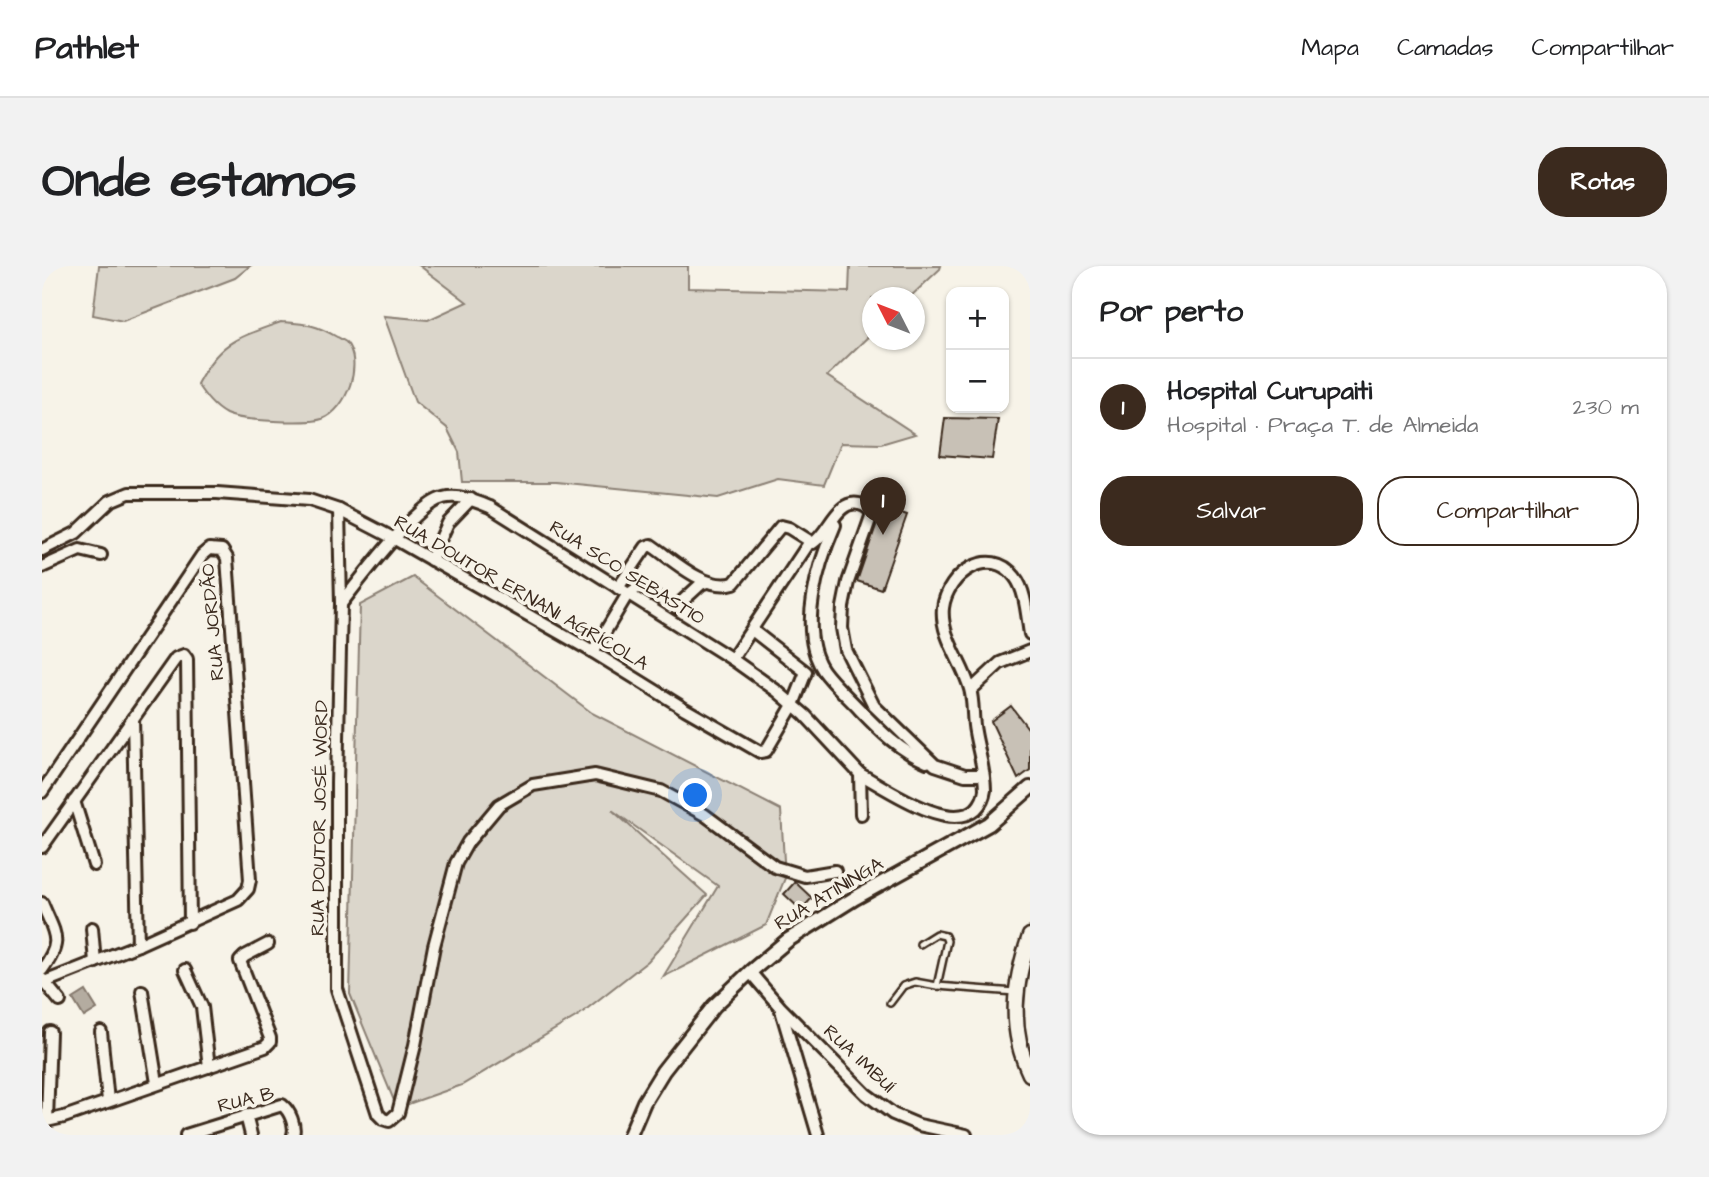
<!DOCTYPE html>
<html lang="pt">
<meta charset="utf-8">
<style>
body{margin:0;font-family:"Architects Daughter",sans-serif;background:#f2f2f2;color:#202124}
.controls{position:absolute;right:21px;top:21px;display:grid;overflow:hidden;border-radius:14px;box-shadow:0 2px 5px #0004}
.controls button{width:63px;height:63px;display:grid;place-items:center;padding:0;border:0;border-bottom:2px solid #e0e0e0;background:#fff;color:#202124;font:35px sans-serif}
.compass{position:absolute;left:820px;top:21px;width:63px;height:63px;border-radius:50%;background:#fff;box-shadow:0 2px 5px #0004;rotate:312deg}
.you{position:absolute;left:654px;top:530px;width:24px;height:24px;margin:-18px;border:5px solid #fff;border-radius:50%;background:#1a73e8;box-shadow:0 0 0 10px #1a73e833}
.badge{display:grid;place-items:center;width:46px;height:46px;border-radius:50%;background:#3b2a1e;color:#fff;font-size:23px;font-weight:700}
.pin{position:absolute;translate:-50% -58px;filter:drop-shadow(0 2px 4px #0008)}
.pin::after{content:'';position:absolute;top:37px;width:24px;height:21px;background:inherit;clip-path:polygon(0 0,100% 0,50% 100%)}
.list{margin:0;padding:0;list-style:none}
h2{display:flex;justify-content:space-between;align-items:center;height:91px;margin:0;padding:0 28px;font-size:30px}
h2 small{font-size:23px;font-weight:400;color:#757577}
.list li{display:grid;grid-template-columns:46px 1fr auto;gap:21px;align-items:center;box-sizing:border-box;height:98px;padding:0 28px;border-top:2px solid #e0e0e0}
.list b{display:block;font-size:26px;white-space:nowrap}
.list p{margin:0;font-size:23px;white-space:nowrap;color:#757577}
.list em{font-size:23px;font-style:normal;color:#757577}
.actions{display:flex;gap:14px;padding:21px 28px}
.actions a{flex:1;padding:16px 0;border:2px solid #3b2a1e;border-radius:28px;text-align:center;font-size:24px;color:#3b2a1e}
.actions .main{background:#3b2a1e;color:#fff}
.map{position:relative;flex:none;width:988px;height:869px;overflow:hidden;border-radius:28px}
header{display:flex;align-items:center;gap:42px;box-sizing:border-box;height:98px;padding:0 35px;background:#fff;border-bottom:2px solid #e0e0e0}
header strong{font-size:33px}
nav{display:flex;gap:38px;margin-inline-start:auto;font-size:24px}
.intro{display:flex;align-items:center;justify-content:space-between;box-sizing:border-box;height:168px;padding:0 42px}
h1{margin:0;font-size:49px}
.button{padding:18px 32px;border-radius:28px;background:#3b2a1e;color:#fff;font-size:24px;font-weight:700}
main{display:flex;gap:42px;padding:0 42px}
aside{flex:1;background:#fff;border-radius:28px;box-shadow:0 2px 5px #0004}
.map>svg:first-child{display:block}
.green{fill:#dbd6cb;stroke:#8b8074;stroke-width:2}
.water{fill:#b4aca0;stroke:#84786c;stroke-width:2}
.building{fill:#c8c1b6;stroke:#3b2a1e;stroke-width:2}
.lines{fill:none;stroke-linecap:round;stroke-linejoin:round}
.service-casing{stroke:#3b2a1e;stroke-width:10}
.minor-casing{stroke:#3b2a1e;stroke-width:16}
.tertiary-casing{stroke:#3b2a1e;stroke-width:18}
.secondary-casing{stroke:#3b2a1e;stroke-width:19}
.service{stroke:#f7f3e8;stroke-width:5}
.minor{stroke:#f7f3e8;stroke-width:10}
.tertiary{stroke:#f7f3e8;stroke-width:12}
.secondary{stroke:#f7f3e8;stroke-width:14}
.labels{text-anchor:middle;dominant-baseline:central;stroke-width:7;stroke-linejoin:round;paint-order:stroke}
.street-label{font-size:19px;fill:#3b2a1e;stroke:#f7f3e8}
</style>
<header>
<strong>Pathlet</strong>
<nav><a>Mapa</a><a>Camadas</a><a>Compartilhar</a></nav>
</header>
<div class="intro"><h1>Onde estamos</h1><a class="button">Rotas</a></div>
<main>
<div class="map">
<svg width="988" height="869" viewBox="0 0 988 869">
<rect width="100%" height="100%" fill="#f7f3e8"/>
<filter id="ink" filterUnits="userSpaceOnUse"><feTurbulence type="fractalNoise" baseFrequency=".0143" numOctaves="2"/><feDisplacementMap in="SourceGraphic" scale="14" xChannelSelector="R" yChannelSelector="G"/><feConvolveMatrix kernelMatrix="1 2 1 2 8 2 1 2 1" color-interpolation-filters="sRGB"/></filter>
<g filter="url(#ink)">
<g class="green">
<polygon points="57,0 208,0 193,12 81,55 51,49"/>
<polygon points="378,0 646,0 646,22 807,26 808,0 899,0 898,3 868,31 830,32 830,67 785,110 873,168 839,178 799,177 782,219 736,213 676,232 514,216 420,216 417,186 405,162 373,136 342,50 386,54 425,36"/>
<path d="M239,56C264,58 273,58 295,71C296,71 304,76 304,76C322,97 305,144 280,153C266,158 198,155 184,148C171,141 163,130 155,118C178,75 195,72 239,56Z"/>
<polygon points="371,311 550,447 739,544 743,612 724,659 621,711 676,620 570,544 665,629 606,695 537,749 420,819 355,842 308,728 318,339"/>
</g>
<polygon class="water" points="44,725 55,743 42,751 31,733"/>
<g class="building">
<polygon points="903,152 956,153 950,193 898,189"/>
<polygon points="835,239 865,249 839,323 815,315 837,251"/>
<polygon points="969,440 988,465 988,504 976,513 949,455"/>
<polygon points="753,616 770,632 759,644 742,628"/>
</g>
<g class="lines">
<g class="service-casing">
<g id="service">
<polyline points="878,678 894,668 903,670 905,675 895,720"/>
<polyline points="848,737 861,720 873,716 895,720 973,726"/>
</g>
</g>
<g class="minor-casing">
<g id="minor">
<polyline points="297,244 299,338 295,517 295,723 336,848 341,853 347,855 356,847 373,779 392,680 414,597 426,576 457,539 491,519 553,509 619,525 663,549 733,601 763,610 793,605"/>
<path d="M793,259C776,298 755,365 781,404C791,418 806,431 818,444C838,465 858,485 885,496"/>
<polyline points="0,284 34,267 68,235 87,227 175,227 267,234 297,244 351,272 551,386 643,443 718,486 724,485 751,439 764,406 710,364"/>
<polyline points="389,294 406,257 429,233"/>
<polyline points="0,301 38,284 59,289"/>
<path d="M576,322L604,281L609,279C631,294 664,326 692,317L739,260L747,262L771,277C787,267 795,233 817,238C824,240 827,242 830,248L806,316L801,341L800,362L804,384L832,440L893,499L923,509H941"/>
<path d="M299,338C317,315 375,237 401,232C417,228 433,235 448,241L690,393L735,425L763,449L818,508L819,548"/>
<polyline points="551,386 585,329 595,322 604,323 629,341 634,341 659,318 665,316"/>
<polyline points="690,393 767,277"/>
<polyline points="929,424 958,397 988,385"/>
<polyline points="91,452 96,679"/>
<path d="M818,508C844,522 907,567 934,543C940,537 942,531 943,524C943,505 936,484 933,466C930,452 932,437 928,423C921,397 898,370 901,342C905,308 948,278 973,311C984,325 985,351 988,368"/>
<polyline points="0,526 160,289 167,283 180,284 185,292 208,614 206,623 196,634 96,679 0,717"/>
<polyline points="32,535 52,599"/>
<polyline points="0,581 134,392 142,389 145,393 148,657"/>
<path d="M0,637C13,669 22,674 0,704"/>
<polyline points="50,662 53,696"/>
<polyline points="143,704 160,741 167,801"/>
<polyline points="708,706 738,741 824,828 851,848 877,859 924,869"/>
<polyline points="0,713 18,735"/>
<polyline points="100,725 115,817"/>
<polyline points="739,744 776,869"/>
<polyline points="59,766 66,835"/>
<polyline points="204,849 209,869"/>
<polyline points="5,855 8,766"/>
<polyline points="0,856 22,851 223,781 228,776 228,772 198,695 203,690 226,678"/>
<path d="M144,869L240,839C248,845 254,860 251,869"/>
</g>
</g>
<g class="tertiary-casing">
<polyline id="tertiary" points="588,869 602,836 621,805 672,740 708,706 746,674 813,632 947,558 988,522"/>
</g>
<g class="secondary-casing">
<path id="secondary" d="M988,670C972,717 966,762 988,808"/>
</g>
<use href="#service" class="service"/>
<use href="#minor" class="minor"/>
<use href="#tertiary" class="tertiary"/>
<use href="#secondary" class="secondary"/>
</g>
</g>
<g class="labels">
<g class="street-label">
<text transform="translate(585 307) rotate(32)">RUA SCO SEBASTIO</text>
<text transform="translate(479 327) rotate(30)">RUA DOUTOR ERNANI AGRÍCOLA</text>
<text transform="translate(171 356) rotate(-95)">RUA JORDÃO</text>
<text transform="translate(278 552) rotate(-89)">RUA DOUTOR JOSÉ WORD</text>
<text transform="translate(787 628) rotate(-31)">RUA ATININGA</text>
<text transform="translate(817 793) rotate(43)">RUA IMBUÍ</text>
<text transform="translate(204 834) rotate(-14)">RUA B</text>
</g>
</g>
</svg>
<div class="controls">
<button>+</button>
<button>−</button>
</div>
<svg class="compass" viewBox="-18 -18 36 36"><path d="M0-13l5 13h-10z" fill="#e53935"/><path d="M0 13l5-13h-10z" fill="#757577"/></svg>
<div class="you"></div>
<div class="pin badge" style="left:841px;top:269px">1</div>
</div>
<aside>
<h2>Por perto<small></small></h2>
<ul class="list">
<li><span class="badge">1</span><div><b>Hospital Curupaiti</b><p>Hospital · Praça T. de Almeida</p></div><em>230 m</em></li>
</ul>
<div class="actions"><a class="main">Salvar</a><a>Compartilhar</a></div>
</aside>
</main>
